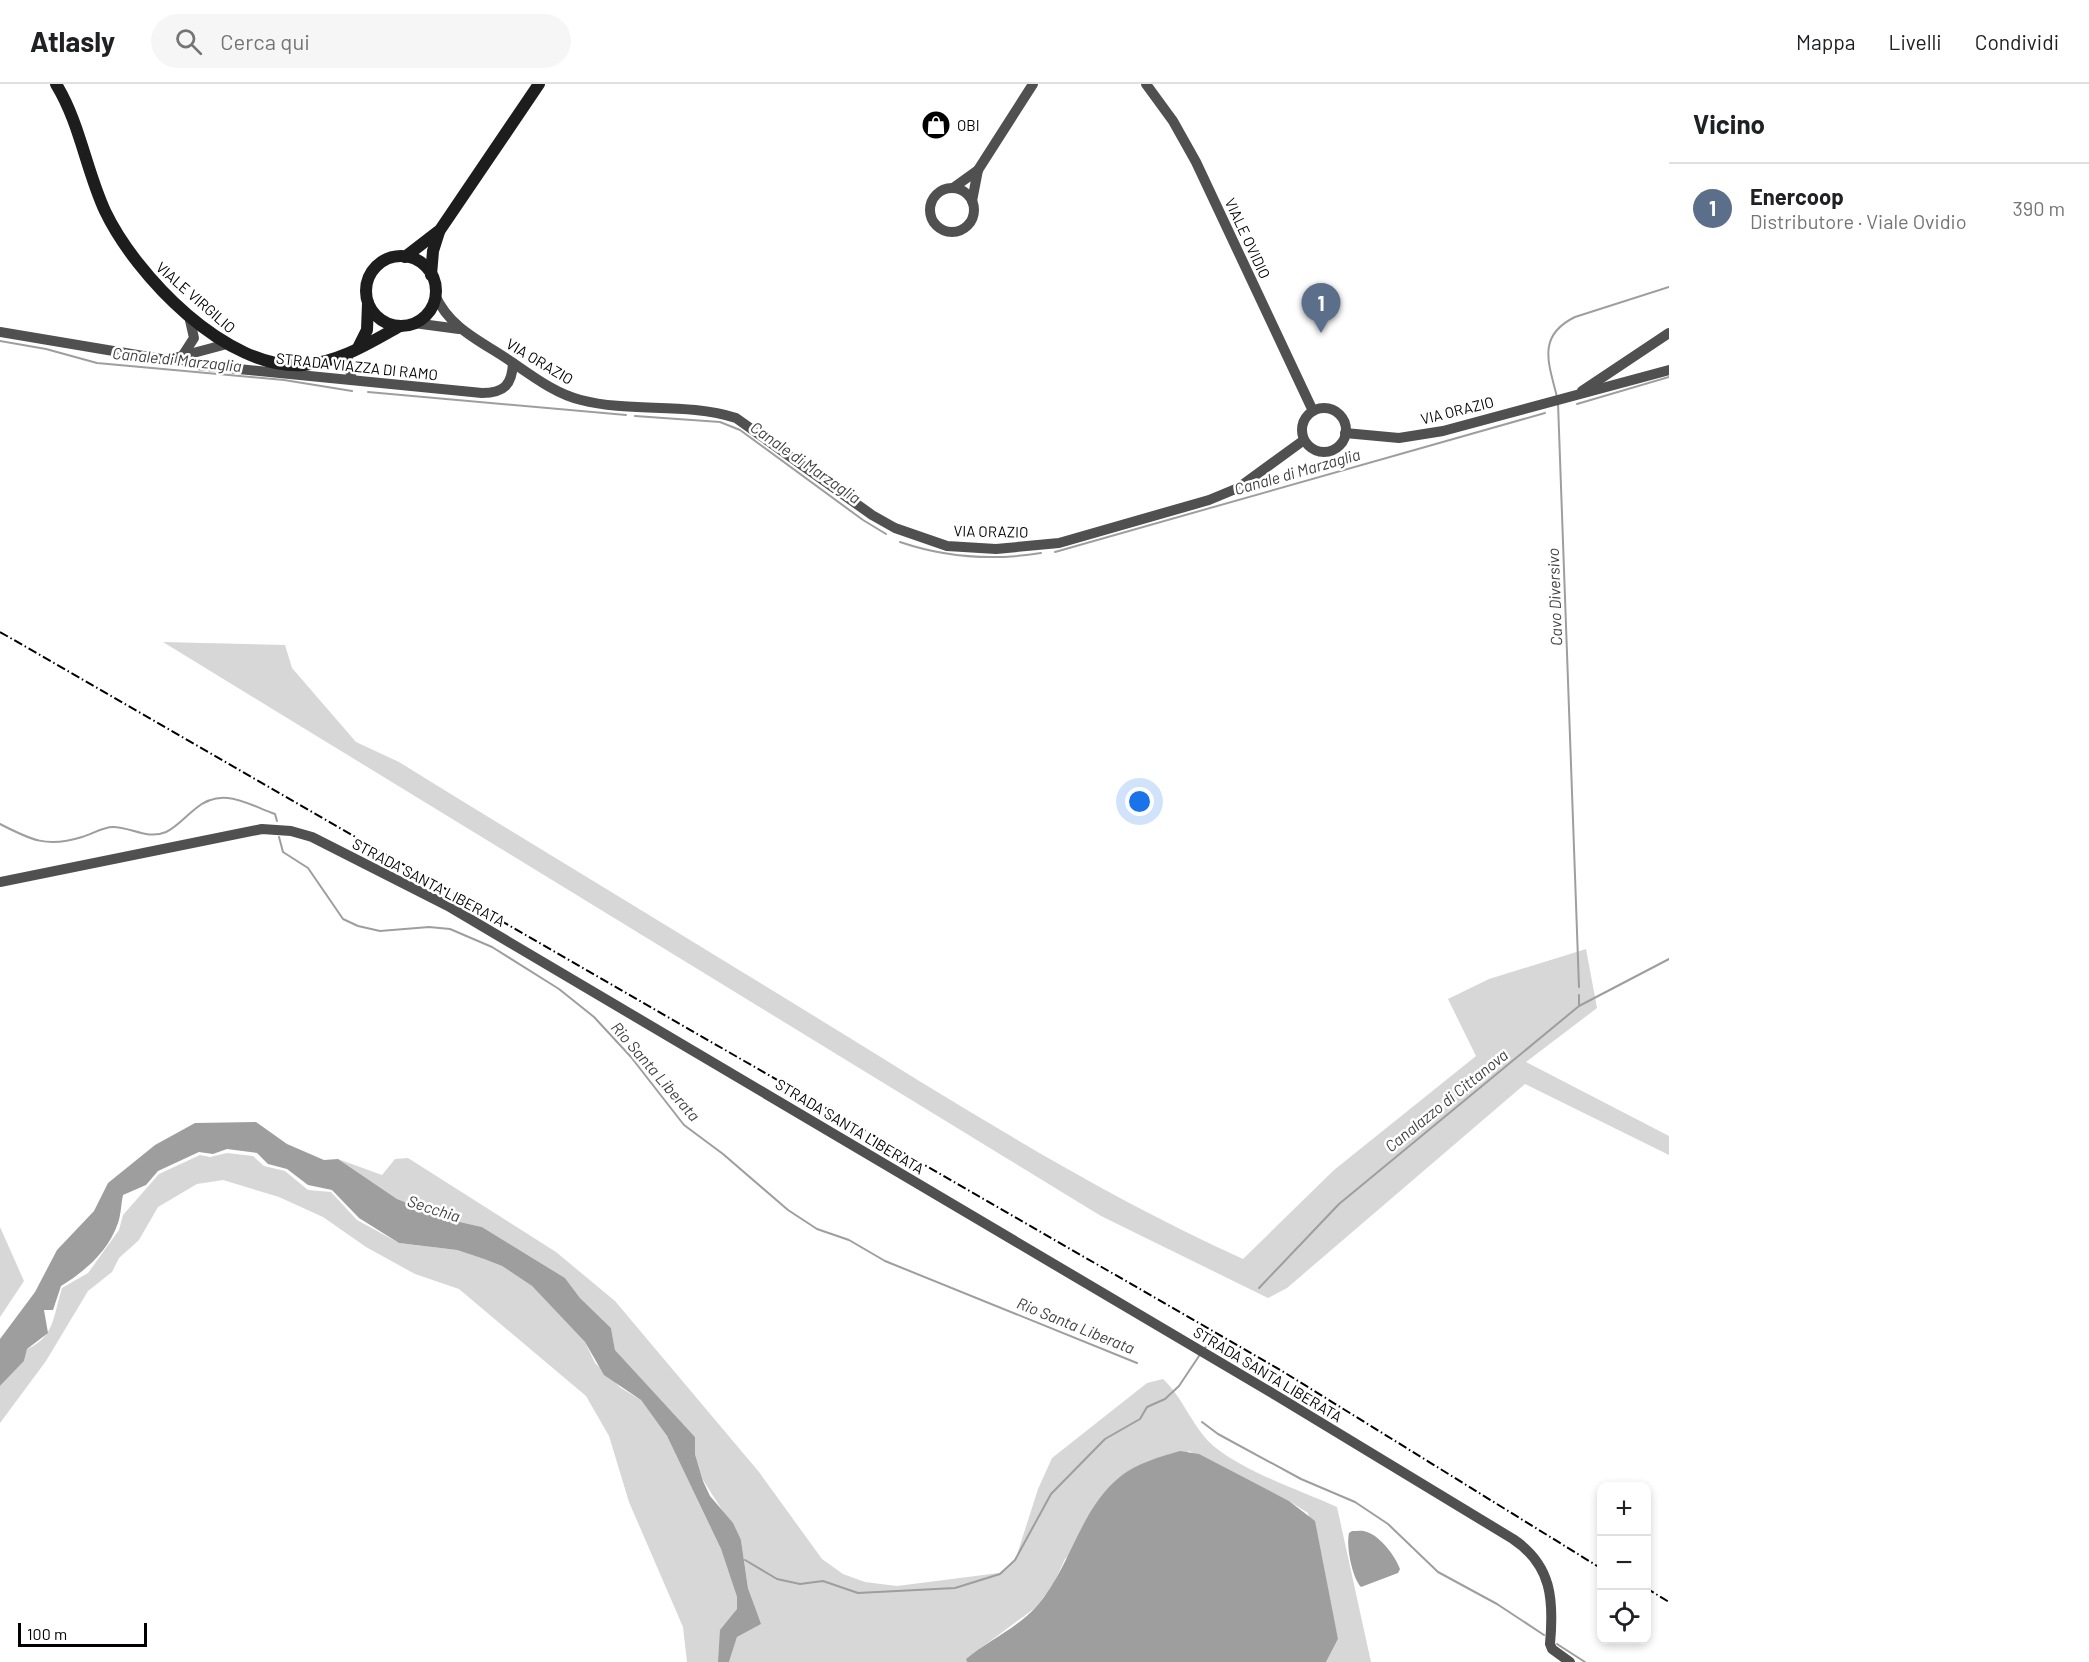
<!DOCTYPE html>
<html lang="it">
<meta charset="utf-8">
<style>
body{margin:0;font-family:Barlow,sans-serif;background:#f6f6f6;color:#202124}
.controls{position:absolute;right:18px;bottom:18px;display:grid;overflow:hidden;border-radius:12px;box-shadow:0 3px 9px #0003}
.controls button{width:54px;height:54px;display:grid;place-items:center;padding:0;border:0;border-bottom:2px solid #e0e0e0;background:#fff;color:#202124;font:30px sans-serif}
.scale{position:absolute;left:18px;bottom:15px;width:129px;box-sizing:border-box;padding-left:6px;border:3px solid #000;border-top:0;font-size:16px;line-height:21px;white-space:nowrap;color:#000;-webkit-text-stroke:4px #fff;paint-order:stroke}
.you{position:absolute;left:1140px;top:718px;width:21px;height:21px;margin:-15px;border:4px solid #fff;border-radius:50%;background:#1a73e8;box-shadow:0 0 0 9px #1a73e833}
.badge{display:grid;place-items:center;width:39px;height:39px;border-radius:50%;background:#000;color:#fff;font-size:20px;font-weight:700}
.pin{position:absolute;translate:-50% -50px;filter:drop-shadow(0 2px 3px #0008)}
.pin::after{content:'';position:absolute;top:32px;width:21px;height:18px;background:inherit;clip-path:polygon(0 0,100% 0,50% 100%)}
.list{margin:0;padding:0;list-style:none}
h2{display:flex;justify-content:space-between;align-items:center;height:78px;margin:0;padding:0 24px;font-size:26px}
h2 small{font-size:20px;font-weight:400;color:#757577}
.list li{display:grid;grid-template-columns:39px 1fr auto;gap:18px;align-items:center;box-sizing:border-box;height:90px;padding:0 24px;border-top:2px solid #e0e0e0}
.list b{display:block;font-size:22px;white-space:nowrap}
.list p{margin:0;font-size:20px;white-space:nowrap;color:#757577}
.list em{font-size:20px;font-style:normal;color:#757577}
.icon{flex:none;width:33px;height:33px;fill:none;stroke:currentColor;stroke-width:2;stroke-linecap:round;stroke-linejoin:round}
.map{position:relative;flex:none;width:1669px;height:1578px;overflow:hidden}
header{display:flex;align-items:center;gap:36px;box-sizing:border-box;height:84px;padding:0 30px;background:#fff;border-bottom:2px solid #e0e0e0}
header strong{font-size:28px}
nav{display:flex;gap:33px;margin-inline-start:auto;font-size:21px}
.search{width:420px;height:54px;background:#f6f6f6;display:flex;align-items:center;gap:15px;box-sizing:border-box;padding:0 21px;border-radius:33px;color:#757577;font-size:22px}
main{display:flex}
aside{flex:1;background:#fff}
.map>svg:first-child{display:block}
.green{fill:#d7d7d7}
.water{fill:#9e9e9e}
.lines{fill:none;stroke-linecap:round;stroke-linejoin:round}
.stream{stroke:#9e9e9e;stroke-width:2}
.street{stroke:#505050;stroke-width:10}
.secondary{stroke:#1d1d1d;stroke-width:12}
.rail{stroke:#000;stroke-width:2;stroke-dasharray:9 3 1.5 3;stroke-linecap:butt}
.labels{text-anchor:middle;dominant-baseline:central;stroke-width:5;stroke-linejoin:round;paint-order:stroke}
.poi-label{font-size:15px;fill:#000;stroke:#fff;text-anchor:start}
.street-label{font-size:15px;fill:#000;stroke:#fff}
.water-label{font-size:16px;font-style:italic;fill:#3f3f3f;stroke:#fff}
</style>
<header>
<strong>Atlasly</strong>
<div class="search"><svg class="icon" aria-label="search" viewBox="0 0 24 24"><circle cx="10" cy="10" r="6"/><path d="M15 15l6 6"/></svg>Cerca qui</div>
<nav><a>Mappa</a><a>Livelli</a><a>Condividi</a></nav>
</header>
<main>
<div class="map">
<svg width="1669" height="1578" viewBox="0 0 1669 1578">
<rect width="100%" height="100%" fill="#fff"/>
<g class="green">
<path d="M163,558L285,561L292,584L356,658L399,678C538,764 679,849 819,935C957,1020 1095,1108 1243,1175L1334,1086L1476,972L1448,915L1489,895L1586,865L1597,924L1526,978L1669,1052V1071L1525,1000L1287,1204L1268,1214L1101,1132Z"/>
<path d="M227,1069L253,1072L264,1082L285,1087L308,1106L331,1108L357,1136L399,1159L457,1166L484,1175L502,1182L532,1202L585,1258L595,1279L621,1304L641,1316L667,1352L721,1465L737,1513V1525L732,1532L718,1578H687L683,1543L629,1418L609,1352L586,1312L459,1205L415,1190L366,1163L323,1133L279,1113L223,1096L197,1100L158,1123L139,1156L119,1174L112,1188L88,1207L46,1277L0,1339V1302L24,1277L27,1265C55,1253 53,1232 62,1204L88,1189L119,1146L123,1131L159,1090L200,1071L210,1073Z"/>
<path d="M408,1074L556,1168L615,1217L759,1388L822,1475L843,1490L865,1498L897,1502L999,1489L1015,1477L1038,1405L1052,1374L1147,1299L1163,1295C1184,1314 1193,1346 1216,1364C1246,1388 1301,1407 1337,1423L1371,1578H1326L1338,1555L1308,1429L1289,1417L1189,1367L1065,1475L1053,1501L1035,1524L966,1575L967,1578H729L737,1553L760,1540L748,1503L741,1456L703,1396L695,1370V1353L615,1266L611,1244L580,1214L565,1194L482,1143L451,1136L397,1115L338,1075L382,1091L395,1075Z"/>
<polygon points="0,1143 24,1197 0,1233"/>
</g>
<g class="water">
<path d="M256,1038L287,1060L324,1076L338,1075L397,1115L451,1136L482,1143L565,1194L580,1214L611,1244L615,1266L695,1353V1370L703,1397L710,1412L733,1439L741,1456L748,1504L761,1540L737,1553L729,1578H718L720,1546L737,1525V1513L721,1465L667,1352L641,1316L604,1291L585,1258L532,1202L502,1182L484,1175L457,1166L399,1159L359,1134L332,1106L308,1101L287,1085L268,1080L257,1069L227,1065L213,1070L199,1068L158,1087L146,1101L123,1111C121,1120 121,1131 118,1139C108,1168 85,1187 61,1202L53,1226H44L48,1249L27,1265L24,1277L0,1302V1255L35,1208L57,1166L94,1127L108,1099L155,1061L195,1039Z"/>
<path d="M1180,1367L1199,1370L1289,1417L1315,1437L1338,1555L1326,1578H967L966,1575C988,1557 1017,1544 1036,1523C1071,1484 1079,1425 1121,1392C1137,1379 1160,1373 1180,1367Z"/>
<path d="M1352,1447C1357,1447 1363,1446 1367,1448C1380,1452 1396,1473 1400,1485L1398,1489L1361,1503C1352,1493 1346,1462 1349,1449Z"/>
</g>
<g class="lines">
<g class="stream">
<polyline points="0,257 46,265 97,279 284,296 352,307"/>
<polyline points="368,308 626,331"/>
<path d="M1557,313C1549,280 1536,252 1575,233L1669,203"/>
<polyline points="1558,319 1579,903"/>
<polyline points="1577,320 1669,293"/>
<polyline points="635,332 720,338 740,346 863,436 886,450"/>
<path d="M900,458C947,474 992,477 1041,469"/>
<polyline points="1055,468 1545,329"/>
<path d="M0,740C31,756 47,764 82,753C92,750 103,743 113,743C131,743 147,756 166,748C177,743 186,732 195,725C222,702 247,720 275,730L277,737"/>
<polyline points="279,753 283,768 308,784 343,835 358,842 380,847 429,843 450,845 492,863 559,905 594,933 631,973 684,1041 723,1070 788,1126 817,1145 849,1156 885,1177 1137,1279"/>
<polyline points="1579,911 1579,922"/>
<polyline points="1259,1204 1339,1120 1579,922 1669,875"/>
<polyline points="1204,1265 1212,1256"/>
<polyline points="1202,1338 1218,1350 1301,1395 1355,1418 1388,1440 1438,1488 1497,1520 1544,1551"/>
<polyline points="745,1476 777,1495 800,1500 823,1497 858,1509 955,1504 1000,1490 1015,1476 1051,1410 1105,1355 1140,1335 1147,1323 1165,1315 1179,1302 1201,1269"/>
<polyline points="1557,1560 1585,1578"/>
</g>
<g class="street">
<polyline points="1146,0 1173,37 1196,78 1313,327"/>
<polyline points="978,86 1033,0"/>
<circle cx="952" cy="126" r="22"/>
<polyline points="953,104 978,86 972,117"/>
<path d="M435,211C448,240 472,253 498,269C524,285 551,309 581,316C631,329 686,318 736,334L872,431L895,444L947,462L996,465L1059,459L1209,416L1238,404L1304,356"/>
<polyline points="414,239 459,245"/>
<polyline points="0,248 167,276 227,260"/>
<polyline points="183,271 194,254 189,232"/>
<polyline points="347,271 352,296"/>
<path d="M179,275L197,281L482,309C504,309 512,301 513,279"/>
<polyline points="1582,307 1669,249"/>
<circle cx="1324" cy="346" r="22"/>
<polyline points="1345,349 1399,354 1443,347 1669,286"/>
<path d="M0,798L262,745L291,747L312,753L448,822L1277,1312L1513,1455C1552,1481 1554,1516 1550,1560L1552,1565L1570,1578"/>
</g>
<g class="secondary">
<path d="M56,0C80,39 86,86 105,127C136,192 227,287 304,281C340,278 369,259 400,242"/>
<circle cx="401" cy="207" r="35"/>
<polyline points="405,173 440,146 539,0"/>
<polyline points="431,191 433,167 439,148"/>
<polyline points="358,264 367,246 368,219"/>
</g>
<g class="rail">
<polyline points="0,548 1282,1287 1602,1485"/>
<polyline points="1646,1504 1669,1518"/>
</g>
</g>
<defs>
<g id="shop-disc" transform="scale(1.5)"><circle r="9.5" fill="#000" stroke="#fff"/><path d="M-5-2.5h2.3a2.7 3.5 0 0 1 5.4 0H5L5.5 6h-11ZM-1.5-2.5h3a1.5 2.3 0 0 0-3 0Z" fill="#fff"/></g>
</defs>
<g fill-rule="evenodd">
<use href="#shop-disc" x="936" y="41"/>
</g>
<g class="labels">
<g class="poi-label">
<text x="957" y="41">OBI</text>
</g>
<g class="street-label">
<text transform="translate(1248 154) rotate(65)">VIALE OVIDIO</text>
<text transform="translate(196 213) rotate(41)">VIALE VIRGILIO</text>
<text transform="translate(540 277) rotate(31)">VIA ORAZIO</text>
<text transform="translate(357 282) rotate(6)">STRADA VIAZZA DI RAMO</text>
<text transform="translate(1457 326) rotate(-14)">VIA ORAZIO</text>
<text transform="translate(991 447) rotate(1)">VIA ORAZIO</text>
<text transform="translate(429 798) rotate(28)">STRADA SANTA LIBERATA</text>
<text transform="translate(850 1042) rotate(31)">STRADA SANTA LIBERATA</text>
<text transform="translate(1268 1290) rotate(31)">STRADA SANTA LIBERATA</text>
</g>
<g class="water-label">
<text transform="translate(177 275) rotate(6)">Canale di Marzaglia</text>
<text transform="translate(806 378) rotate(35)">Canale di Marzaglia</text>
<text transform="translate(1297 387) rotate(-16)">Canale di Marzaglia</text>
<text transform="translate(1554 513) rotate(-92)">Cavo Diversivo</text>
<text transform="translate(656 987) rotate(49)">Rio Santa Liberata</text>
<text transform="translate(1446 1016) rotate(-39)">Canalazzo di Cittanova</text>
<text transform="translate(434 1124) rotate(18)">Secchia</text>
<text transform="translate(1076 1241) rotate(22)">Rio Santa Liberata</text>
</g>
</g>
</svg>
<div class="controls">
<button>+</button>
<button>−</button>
<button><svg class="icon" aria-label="locate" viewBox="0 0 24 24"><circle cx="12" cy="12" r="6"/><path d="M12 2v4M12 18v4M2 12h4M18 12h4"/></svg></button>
</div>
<div class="scale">100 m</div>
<div class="you"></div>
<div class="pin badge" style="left:1321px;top:249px;background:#5c6f8a">1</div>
</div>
<aside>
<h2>Vicino<small></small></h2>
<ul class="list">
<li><span class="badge" style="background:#5c6f8a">1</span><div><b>Enercoop</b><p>Distributore · Viale Ovidio</p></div><em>390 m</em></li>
</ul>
</aside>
</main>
